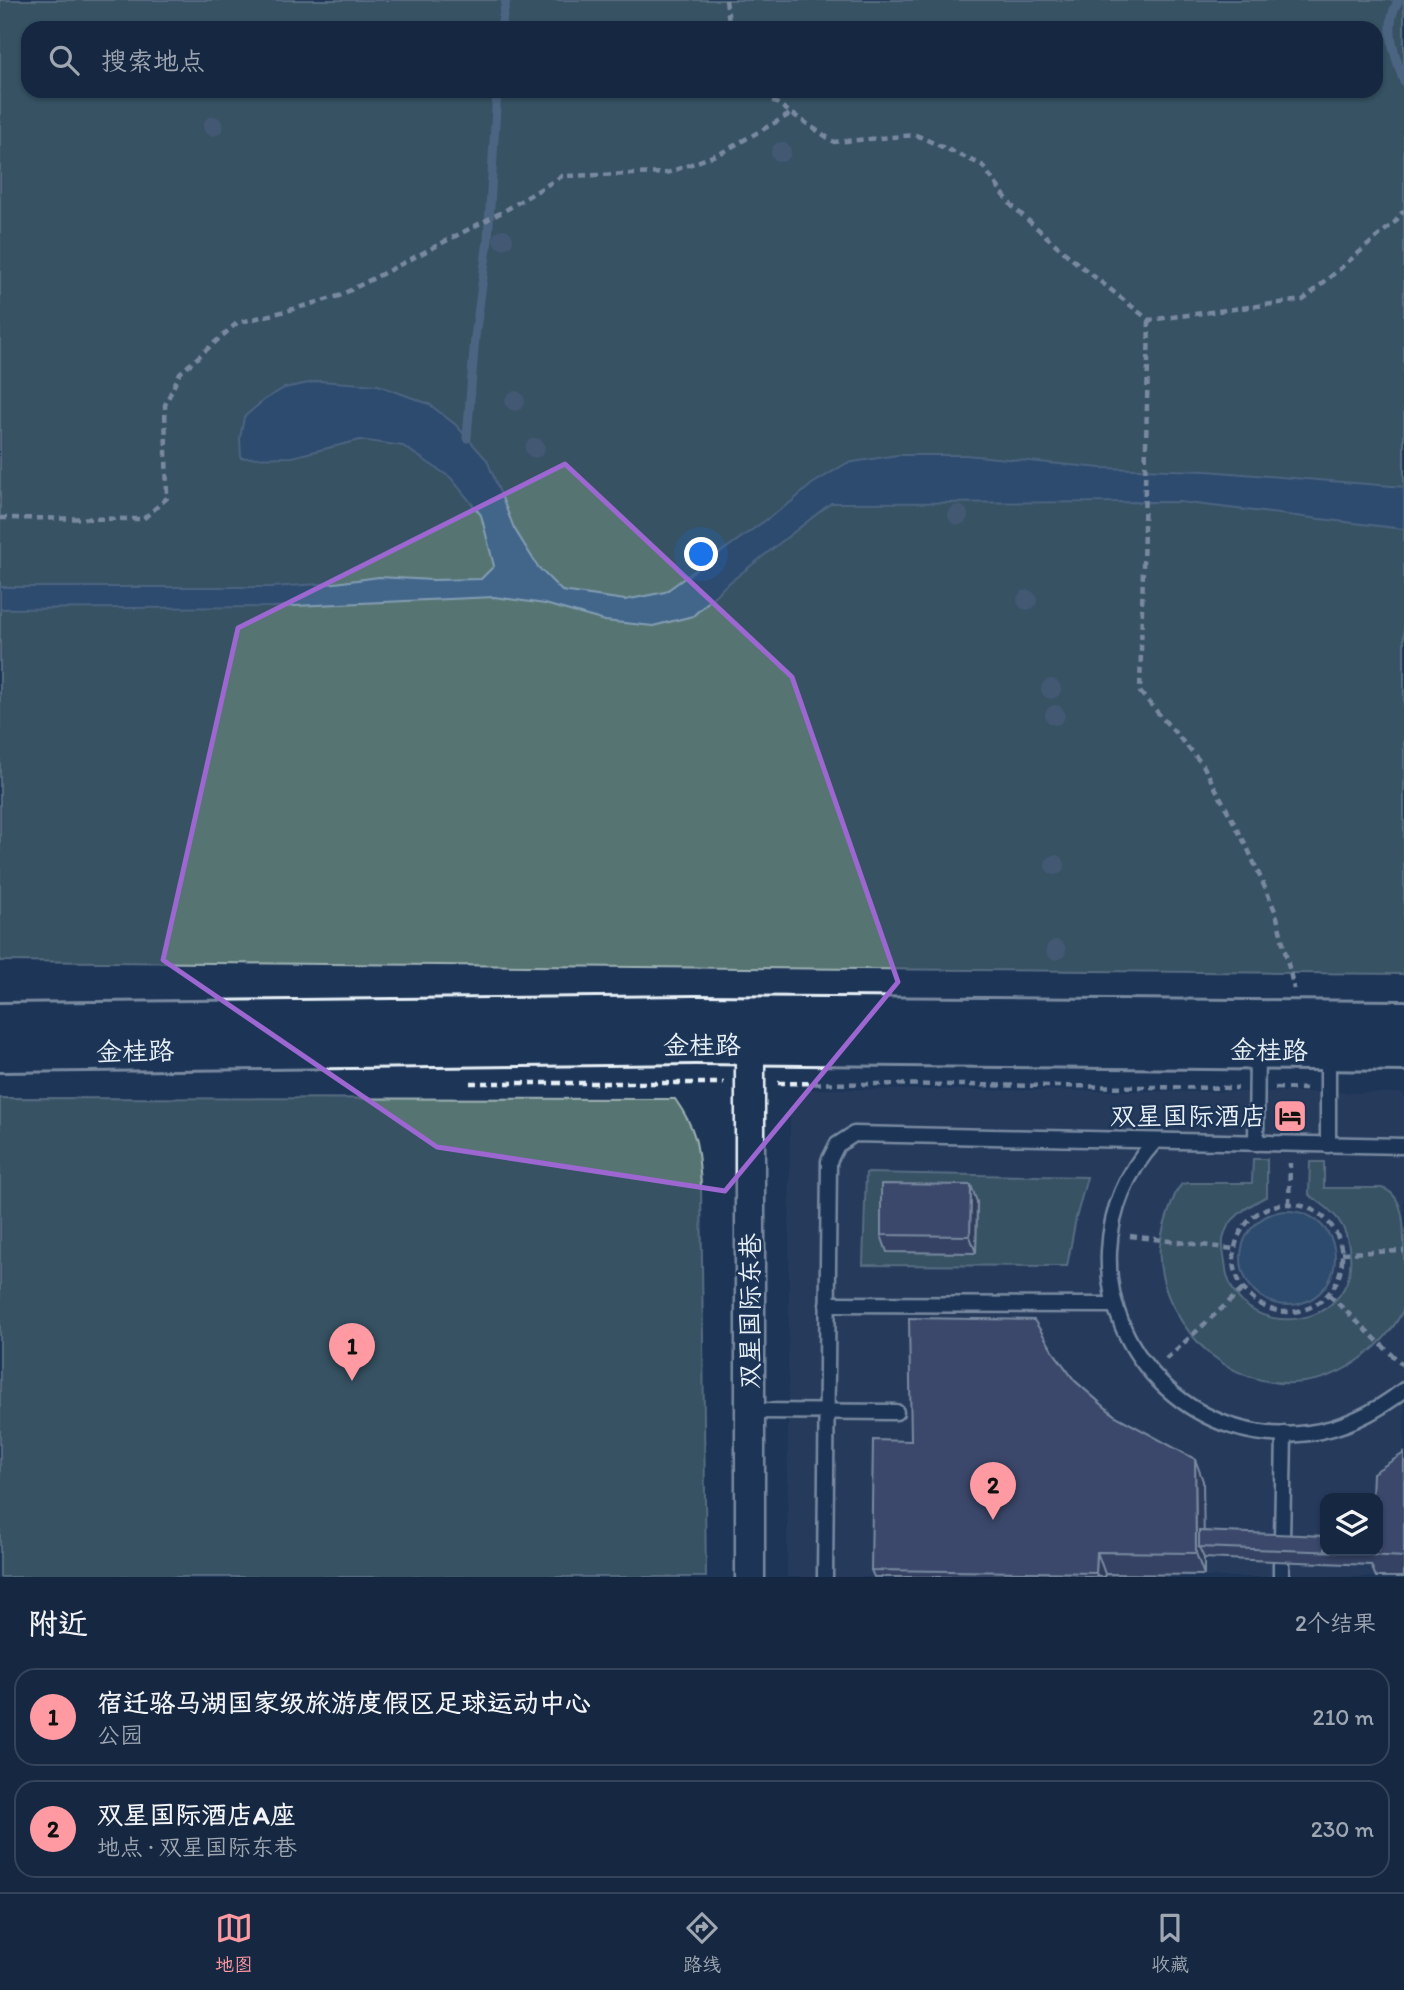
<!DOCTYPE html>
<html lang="zh">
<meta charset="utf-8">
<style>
body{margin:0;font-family:Itim,"LXGW WenKai TC",sans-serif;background:#23344c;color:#f1f3f6}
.controls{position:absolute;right:21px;bottom:21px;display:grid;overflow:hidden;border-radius:14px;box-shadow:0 2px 5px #0004}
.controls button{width:63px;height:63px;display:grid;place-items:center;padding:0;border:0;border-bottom:2px solid #35445a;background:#162841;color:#f1f3f6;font:35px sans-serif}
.you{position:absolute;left:702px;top:555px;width:24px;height:24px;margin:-18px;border:5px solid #fff;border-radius:50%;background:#1a73e8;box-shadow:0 0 0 10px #1a73e833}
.badge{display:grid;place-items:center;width:46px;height:46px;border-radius:50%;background:#ff9aa2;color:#111;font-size:23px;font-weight:700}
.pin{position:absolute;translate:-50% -58px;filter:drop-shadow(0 2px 4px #0008)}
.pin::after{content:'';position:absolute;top:37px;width:24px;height:21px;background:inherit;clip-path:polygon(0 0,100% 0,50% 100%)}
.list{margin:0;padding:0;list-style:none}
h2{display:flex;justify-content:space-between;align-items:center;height:91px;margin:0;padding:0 28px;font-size:30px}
h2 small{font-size:23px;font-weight:400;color:#9ea6b1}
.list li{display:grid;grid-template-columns:46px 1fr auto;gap:21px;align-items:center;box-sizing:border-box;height:98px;margin:0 14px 14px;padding:0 14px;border:2px solid #35445a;border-radius:21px}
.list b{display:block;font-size:26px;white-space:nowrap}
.list p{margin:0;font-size:23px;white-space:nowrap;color:#9ea6b1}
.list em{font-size:23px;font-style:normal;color:#9ea6b1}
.icon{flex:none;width:38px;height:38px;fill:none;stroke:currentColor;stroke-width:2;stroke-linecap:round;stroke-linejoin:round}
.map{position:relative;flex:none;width:1404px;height:1577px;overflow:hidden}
.search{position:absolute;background:#162841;box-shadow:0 2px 5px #0004;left:21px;right:21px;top:21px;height:77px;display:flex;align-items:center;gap:18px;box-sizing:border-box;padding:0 24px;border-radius:21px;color:#9ea6b1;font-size:26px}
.sheet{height:315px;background:#162841}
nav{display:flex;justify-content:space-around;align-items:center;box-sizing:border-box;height:98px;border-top:2px solid #35445a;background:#162841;font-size:19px;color:#9ea6b1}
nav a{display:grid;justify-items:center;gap:4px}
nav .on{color:#ff9aa2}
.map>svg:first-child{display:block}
.built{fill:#314264;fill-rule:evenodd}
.green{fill:#567472;stroke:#9fb2b5;stroke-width:2;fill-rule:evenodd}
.water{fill:#426689;stroke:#849eb5;stroke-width:2}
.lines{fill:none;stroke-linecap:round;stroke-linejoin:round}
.stream{stroke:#849eb5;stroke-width:9}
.lane-casing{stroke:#e8f1f8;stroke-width:19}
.street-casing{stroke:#e8f1f8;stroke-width:33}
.secondary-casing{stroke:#e8f1f8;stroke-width:44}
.path{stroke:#e8f1f8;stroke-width:4.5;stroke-dasharray:7 5;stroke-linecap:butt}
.lane{stroke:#1d3557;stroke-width:14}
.street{stroke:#1d3557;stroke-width:28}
.secondary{stroke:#1d3557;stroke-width:38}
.tree{fill:#718496}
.wall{fill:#535372;stroke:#e8f1f8;stroke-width:2}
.shaded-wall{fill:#44445c;stroke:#e8f1f8;stroke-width:2}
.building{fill:#616184;stroke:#e8f1f8;stroke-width:2}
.marked{fill:none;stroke:#9c67d0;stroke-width:5;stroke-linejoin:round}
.labels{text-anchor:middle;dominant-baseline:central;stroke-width:5;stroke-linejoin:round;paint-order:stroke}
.street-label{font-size:26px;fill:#e8f1f8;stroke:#1d3557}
.poi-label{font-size:26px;fill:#e8f1f8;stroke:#1d3557;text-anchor:end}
</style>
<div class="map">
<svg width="1404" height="1577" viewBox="0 0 1404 1577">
<rect width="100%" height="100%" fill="#1d3557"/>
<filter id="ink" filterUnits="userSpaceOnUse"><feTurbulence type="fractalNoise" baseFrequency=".0143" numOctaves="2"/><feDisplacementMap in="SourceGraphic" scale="14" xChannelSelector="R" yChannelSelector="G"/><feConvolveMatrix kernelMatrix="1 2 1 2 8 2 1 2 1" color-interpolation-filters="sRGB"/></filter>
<g filter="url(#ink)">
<path class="built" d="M807,1089L1404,1093V1577H787L790,1112ZM1325,1498H1378V1551H1325Z"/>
<g class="green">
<path d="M0,0H1404V974L0,961ZM28,28H1376V91H28Z"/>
<path d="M0,1098L675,1099C698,1132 698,1146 701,1185L706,1577H0Z"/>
<path d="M1253,1159H1267V1196C1250,1205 1225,1219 1223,1240C1222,1247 1224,1255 1225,1262C1231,1345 1358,1334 1350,1254C1347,1223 1334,1211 1309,1195L1310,1162H1324V1188H1381C1403,1193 1404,1223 1404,1242C1404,1258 1404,1274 1404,1290C1404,1294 1404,1301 1404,1306C1401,1320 1381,1343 1369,1352C1302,1409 1213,1384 1174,1308C1164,1290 1158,1266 1160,1246C1162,1228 1170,1207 1177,1190L1182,1184L1189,1183H1252Z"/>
<polygon points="866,1173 1087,1177 1076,1218 1067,1266 863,1265"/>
</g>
<g class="water">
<polygon points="319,381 378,385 429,404 456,425 487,460 514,528 538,567 562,591 625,600 665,592 791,502 812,484 847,463 897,455 966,455 1101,468 1207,471 1404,487 1404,529 1179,502 831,503 725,586 693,616 653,626 605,621 545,604 494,597 272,607 0,609 0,587 272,587 335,583 379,577 432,580 481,579 494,566 481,515 451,478 403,446 360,440 292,457 241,458 240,438 244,417 264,400 284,388"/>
<circle cx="1288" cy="1258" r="47"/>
</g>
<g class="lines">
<g class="stream">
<path d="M1399,0C1382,25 1395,55 1404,82"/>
<polyline points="501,28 506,0"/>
<polyline points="467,438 475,337 488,240 497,91"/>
</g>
<g class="lane-casing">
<g id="lane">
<polyline points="1328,1052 1328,1145"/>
<path d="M1155,1141C1127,1172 1111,1209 1109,1251C1104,1359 1201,1448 1309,1433C1345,1428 1376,1412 1404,1390"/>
<polyline points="1256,1143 1257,1050"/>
<polyline points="827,1304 1115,1305"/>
<polyline points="750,1411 896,1412"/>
<polyline points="1282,1540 1284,1434"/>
<polyline points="825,1577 829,1161 837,1145 854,1134 1404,1146"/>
<polyline points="1281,1577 1281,1563"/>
</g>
</g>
<g class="street-casing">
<polyline id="street" points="750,1045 750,1577"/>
</g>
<g class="secondary-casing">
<g id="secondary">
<polyline points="0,1023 695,1016 1404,1021"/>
<polyline points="0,1052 695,1044 1404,1051"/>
</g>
</g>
<g class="path">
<polyline points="726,0 730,28"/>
<polyline points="765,91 772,100 834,142 916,135 982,165 1012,206 1072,259 1149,320 1303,300 1395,222 1404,210"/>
<polyline points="1149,320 1140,692 1203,765 1247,847 1276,913 1294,989"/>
<polyline points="0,518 143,519 167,498 165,405 180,373 237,323 290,310 339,296 504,211 562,176 667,173 721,153 792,113"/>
<polyline points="470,1083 724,1083"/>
<polyline points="778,1083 1238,1088"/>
<polyline points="1275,1088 1308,1089"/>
<circle cx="1288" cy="1258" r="54"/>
<polyline points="1289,1204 1290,1163"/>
<polyline points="1130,1236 1234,1249"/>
<polyline points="1342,1253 1404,1251"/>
<polyline points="1329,1295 1404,1366"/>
<polyline points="1166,1359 1243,1289"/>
</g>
<use href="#lane" class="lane"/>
<use href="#street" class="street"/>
<use href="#secondary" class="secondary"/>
</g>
<g class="tree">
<circle cx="213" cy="126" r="10"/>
<circle cx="781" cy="152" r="10"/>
<circle cx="503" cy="239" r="10"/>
<circle cx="515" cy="401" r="10"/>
<circle cx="535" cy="448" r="10"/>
<circle cx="958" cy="515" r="10"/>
<circle cx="1027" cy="600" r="10"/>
<circle cx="1051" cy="689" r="10"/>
<circle cx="1055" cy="715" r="10"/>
<circle cx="1055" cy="865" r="10"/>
<circle cx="1056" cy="950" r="10"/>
</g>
<g class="wall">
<polygon points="977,1202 976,1253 887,1252 881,1235"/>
<polygon points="1055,1354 1075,1381 1114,1415 1203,1481 1203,1531 1378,1551 1404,1453 1404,1577 1376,1577 1371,1565 1204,1558 1204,1575 1105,1574 1105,1577 874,1577 871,1570 911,1441"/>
</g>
<g class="shaded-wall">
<polygon points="971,1185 977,1202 976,1253 970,1236"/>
<polygon points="1195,1459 1203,1481 1204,1547 1199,1547 1204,1558 1204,1575 1196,1553"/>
<polygon points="1097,1552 1105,1574 1105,1577 1098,1577 1096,1573"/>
</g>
<g class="building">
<polygon points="881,1184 971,1185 970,1236 881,1235"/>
<polygon points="909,1318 1034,1320 1055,1354 1075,1381 1114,1415 1195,1459 1196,1553 1097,1552 1096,1573 871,1570 873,1440 911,1441"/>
<polygon points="1404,1453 1404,1557 1368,1555 1368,1551 1378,1551 1378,1498 1372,1498 1373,1473"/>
<polygon points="1199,1531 1325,1536 1325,1551 1368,1551 1368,1553 1199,1547"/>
</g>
</g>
<path d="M0 0H1404V1577H0ZM565,464L792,677L898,982L725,1191L437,1147L163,960L238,628Z" fill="#1d3557" fill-opacity=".55" fill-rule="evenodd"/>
<path class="marked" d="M565,464L792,677L898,982L725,1191L437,1147L163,960L238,628Z"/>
<defs>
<g id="hotel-square" transform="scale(1.75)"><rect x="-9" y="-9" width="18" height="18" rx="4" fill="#ff9aa2" stroke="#1d3557"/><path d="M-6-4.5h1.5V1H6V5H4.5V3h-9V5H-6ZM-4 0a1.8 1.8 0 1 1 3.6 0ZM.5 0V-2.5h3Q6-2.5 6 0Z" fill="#111"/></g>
</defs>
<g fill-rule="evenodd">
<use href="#hotel-square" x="1290" y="1116"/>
</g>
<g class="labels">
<g class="street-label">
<text x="702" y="1045">金桂路</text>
<text transform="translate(1269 1050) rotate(1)">金桂路</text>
<text transform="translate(135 1051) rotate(-1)">金桂路</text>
<text transform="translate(750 1311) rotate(-90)">双星国际东巷</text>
</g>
<g class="poi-label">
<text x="1266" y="1116">双星国际酒店</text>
</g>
</g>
</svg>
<div class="controls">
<button><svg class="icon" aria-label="layers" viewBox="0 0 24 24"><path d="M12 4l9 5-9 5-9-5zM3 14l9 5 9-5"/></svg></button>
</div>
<div class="you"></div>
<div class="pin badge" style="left:352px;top:1381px">1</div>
<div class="pin badge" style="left:993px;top:1520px">2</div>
<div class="search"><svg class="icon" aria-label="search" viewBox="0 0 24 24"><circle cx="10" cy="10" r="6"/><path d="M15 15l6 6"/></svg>搜索地点</div>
</div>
<section class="sheet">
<h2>附近<small>2个结果</small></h2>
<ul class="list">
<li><span class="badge">1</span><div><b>宿迁骆马湖国家级旅游度假区足球运动中心</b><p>公园</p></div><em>210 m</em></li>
<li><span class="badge">2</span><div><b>双星国际酒店A座</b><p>地点 · 双星国际东巷</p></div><em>230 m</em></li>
</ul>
</section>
<nav>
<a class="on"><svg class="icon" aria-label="map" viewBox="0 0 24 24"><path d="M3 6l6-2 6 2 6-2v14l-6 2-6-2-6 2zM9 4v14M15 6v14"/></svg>地图</a>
<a><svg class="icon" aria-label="directions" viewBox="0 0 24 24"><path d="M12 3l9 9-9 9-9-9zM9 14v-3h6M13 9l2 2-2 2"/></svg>路线</a>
<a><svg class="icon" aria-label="saved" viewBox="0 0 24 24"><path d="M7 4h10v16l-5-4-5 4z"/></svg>收藏</a>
</nav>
